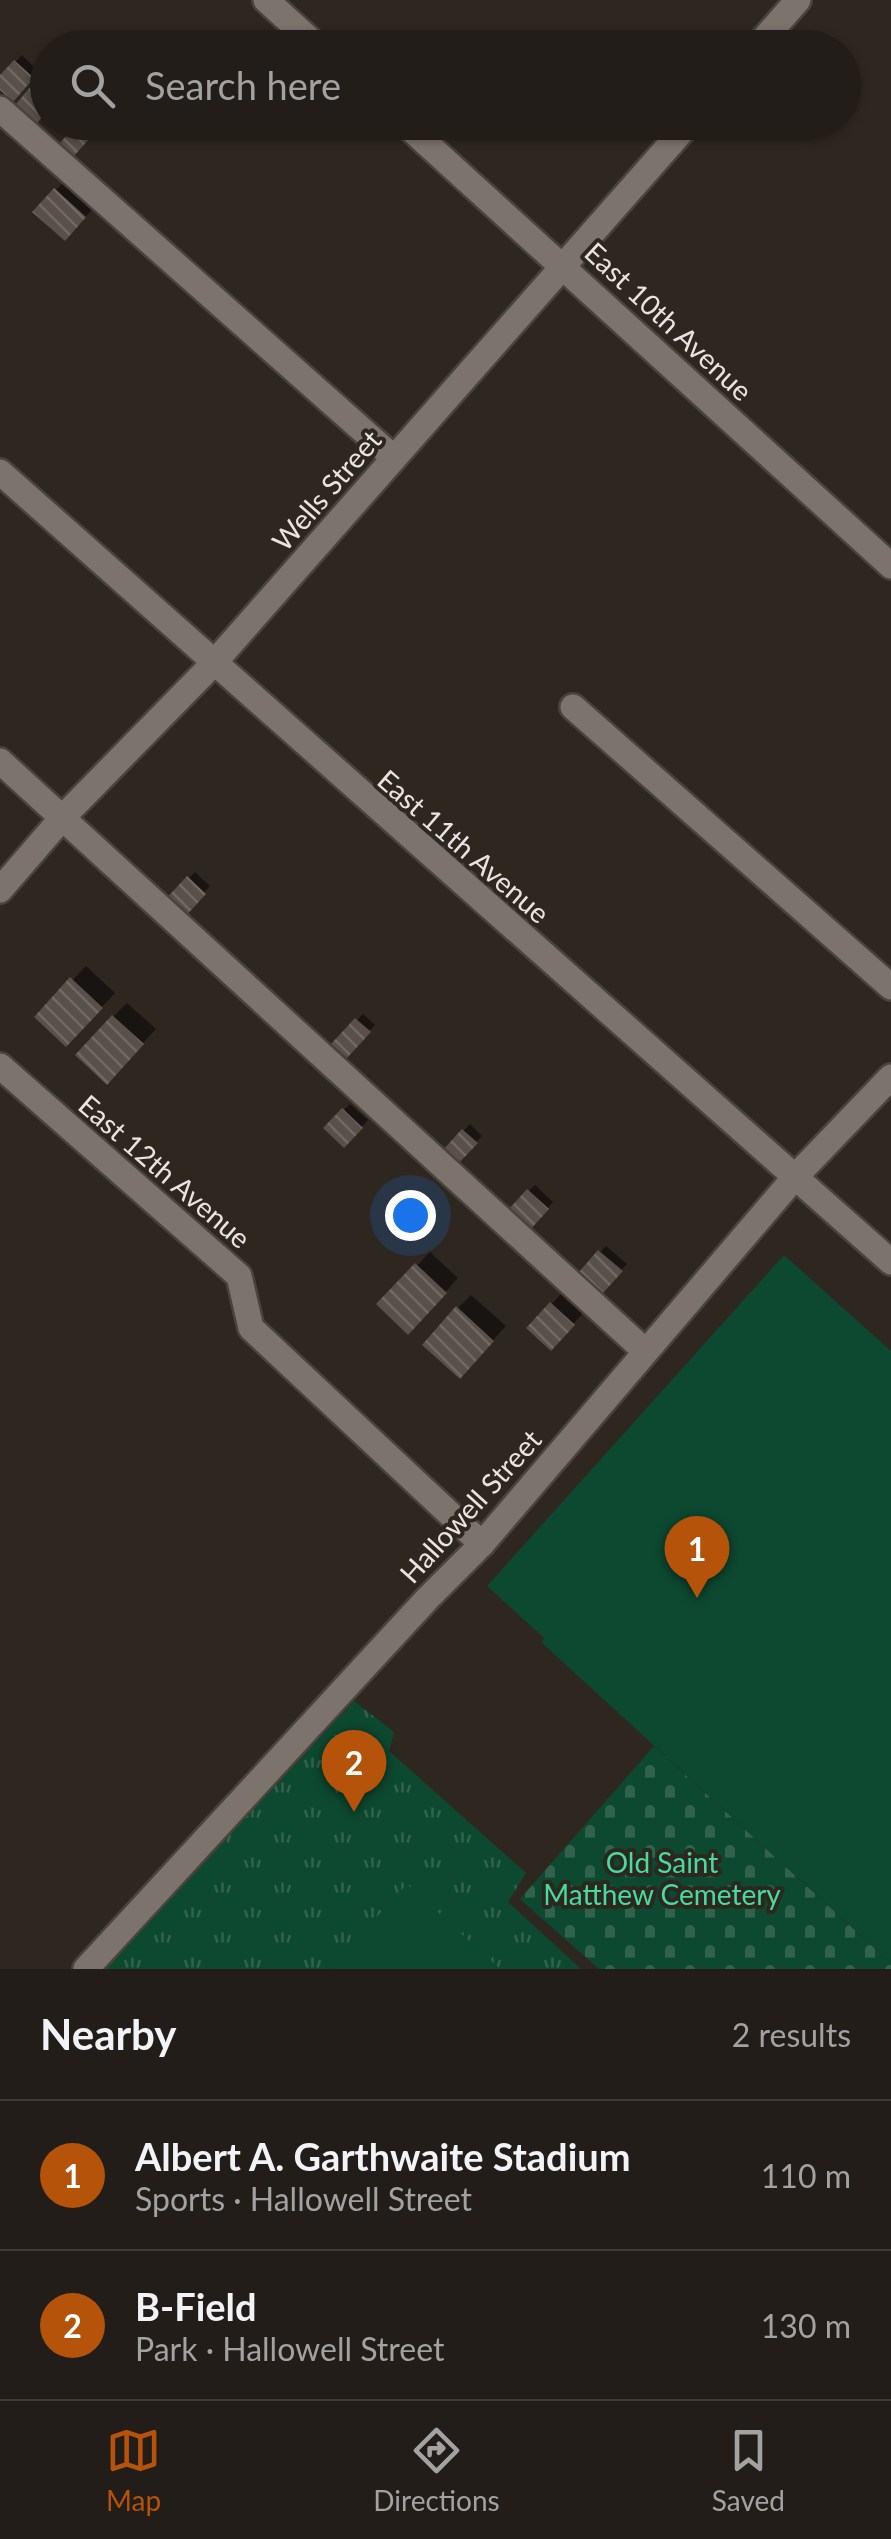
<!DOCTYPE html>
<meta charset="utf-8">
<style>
body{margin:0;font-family:Lato,sans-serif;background:#2a2621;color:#f1f3f6}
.you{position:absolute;left:410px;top:1215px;width:35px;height:35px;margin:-25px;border:8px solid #fff;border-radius:50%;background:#1a73e8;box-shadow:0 0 0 15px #1a73e833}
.badge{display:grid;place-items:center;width:65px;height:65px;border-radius:50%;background:#b45309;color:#fff;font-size:32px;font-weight:700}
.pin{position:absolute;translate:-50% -82px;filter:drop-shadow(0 2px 5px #0008)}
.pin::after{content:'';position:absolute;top:52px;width:35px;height:30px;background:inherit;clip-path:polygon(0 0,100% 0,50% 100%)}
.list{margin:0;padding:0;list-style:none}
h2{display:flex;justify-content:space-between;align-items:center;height:130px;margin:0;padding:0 40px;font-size:42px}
h2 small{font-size:32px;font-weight:400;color:#a2a2a2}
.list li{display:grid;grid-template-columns:65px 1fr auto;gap:30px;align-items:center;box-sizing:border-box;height:150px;padding:0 40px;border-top:2px solid #3f3b37}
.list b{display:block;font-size:38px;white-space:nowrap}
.list p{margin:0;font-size:32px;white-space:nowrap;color:#a2a2a2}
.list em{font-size:32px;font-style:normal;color:#a2a2a2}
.icon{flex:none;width:55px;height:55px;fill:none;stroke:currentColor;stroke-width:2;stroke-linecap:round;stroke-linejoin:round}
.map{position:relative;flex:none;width:891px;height:1969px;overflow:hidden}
.search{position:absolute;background:#221d18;box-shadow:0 2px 8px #0004;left:30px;right:30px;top:30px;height:110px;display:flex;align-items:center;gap:25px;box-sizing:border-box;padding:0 35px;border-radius:55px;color:#a2a2a2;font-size:38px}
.sheet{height:430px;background:#221d18}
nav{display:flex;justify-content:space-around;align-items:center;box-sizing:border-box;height:140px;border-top:2px solid #3f3b37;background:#221d18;font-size:28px;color:#a2a2a2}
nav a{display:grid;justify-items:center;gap:5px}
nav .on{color:#b45309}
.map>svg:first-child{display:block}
.cemetery{fill:url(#cemetery-stones)}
.park{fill:url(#park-tufts)}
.pitch{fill:#0d4830}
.shadow{fill:#0007}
.building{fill:url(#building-back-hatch)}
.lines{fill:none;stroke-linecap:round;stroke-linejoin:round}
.minor-casing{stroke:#49433d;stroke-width:30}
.minor{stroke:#7c746c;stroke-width:25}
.labels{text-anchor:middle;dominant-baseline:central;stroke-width:8;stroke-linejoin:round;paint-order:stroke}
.street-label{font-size:28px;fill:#e9e4e0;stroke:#2e2720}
.park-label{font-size:28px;fill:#44dd9d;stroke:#2e2720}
</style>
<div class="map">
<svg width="891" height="1969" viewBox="0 0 891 1969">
<defs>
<pattern id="cemetery-stones" width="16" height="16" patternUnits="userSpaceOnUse" patternTransform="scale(2.5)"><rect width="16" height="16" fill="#0d4830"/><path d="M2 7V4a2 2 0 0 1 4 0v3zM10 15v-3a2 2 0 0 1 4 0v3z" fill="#30624e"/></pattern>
<pattern id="park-tufts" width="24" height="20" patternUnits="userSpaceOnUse" patternTransform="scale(2.5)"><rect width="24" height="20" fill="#0d4830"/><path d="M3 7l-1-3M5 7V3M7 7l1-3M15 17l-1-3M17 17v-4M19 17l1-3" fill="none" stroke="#30624e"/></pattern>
<pattern id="building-back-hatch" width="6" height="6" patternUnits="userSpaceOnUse" patternTransform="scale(2.5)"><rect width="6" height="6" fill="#585049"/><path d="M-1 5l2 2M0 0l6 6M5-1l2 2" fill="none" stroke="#706963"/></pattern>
</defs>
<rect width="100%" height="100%" fill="#2e2720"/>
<polygon class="cemetery" points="654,1746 891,1963 891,1969 599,1969 520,1899"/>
<polygon class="park" points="354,1701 394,1732 389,1751 526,1873 508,1902 581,1969 105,1969"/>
<g class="pitch">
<polygon points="784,1255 891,1351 891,1963 541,1642 544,1638 487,1586"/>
<polygon points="407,1884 500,1969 329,1969"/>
</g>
<g class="shadow">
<polygon points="22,55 38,71 13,98 0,87 0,78"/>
<polygon points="45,75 48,108 19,104"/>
<polygon points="69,177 98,203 78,225 56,190"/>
<polygon points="195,872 210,886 182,916 167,902"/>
<polygon points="86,966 115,993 79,1031 37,1017"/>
<polygon points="127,1003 156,1029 120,1068 113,1017"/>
<polygon points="363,1014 375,1025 347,1055 335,1044"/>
<polygon points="350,1104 368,1120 344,1145 326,1128"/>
<polygon points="470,1124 482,1136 456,1163 444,1152"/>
<polygon points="535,1185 553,1202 530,1226 512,1209"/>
<polygon points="606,1246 627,1264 603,1289 583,1271"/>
<polygon points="430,1252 458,1278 422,1318 380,1304"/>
<polygon points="565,1290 586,1310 564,1334 529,1327"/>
<polygon points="471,1295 506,1326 473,1362 458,1308"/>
</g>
<g class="building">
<polygon points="14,60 34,78 13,102 0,90 0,75"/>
<polygon points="37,79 48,88 48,111 37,123 16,104"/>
<polygon points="78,122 89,122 97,130 74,156 60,143"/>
<polygon points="54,188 86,217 65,241 32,212"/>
<polygon points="187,876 206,894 182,920 163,902"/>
<polygon points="70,977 103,1008 66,1047 34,1017"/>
<polygon points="112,1015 144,1044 107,1085 75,1055"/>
<polygon points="355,1018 371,1032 347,1058 331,1044"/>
<polygon points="342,1108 363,1128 344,1148 323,1128"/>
<polygon points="462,1129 478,1143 456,1166 441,1152"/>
<polygon points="527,1189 549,1209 530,1230 508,1210"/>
<polygon points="598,1250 623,1271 603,1293 579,1272"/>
<polygon points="415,1263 447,1293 408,1335 376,1304"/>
<polygon points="550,1302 575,1325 551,1351 526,1328"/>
<polygon points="456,1306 494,1341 460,1379 422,1345"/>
</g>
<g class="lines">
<g class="minor-casing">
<g id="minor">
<polyline points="266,0 319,48"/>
<polyline points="756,48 798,0"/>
<polyline points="0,109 394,458"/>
<polyline points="403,122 891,566"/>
<polyline points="0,472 891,1262"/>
<polyline points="573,707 891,987"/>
<polyline points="0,761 645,1351"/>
<polyline points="0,890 63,817 213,664 690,122"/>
<polyline points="0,1066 239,1276 251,1328 482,1544"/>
<polyline points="86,1969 428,1598 482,1544 795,1177 891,1077"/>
</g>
</g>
<use href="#minor" class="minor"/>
</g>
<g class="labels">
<g class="street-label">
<text transform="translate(669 321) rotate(43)">East 10th Avenue</text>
<text transform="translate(326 490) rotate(-49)">Wells Street</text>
<text transform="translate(464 846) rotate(41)">East 11th Avenue</text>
<text transform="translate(165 1171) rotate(41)">East 12th Avenue</text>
<text transform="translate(470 1506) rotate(-48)">Hallowell Street</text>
</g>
<g class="park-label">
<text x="662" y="1862">Old Saint<tspan x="662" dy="32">Matthew Cemetery</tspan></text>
</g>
</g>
</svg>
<div class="you"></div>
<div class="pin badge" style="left:697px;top:1598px">1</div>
<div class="pin badge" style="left:354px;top:1812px">2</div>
<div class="search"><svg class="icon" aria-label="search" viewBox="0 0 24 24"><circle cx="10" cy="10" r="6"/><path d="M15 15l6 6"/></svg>Search here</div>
</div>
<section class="sheet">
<h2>Nearby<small>2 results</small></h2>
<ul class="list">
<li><span class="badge">1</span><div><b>Albert A. Garthwaite Stadium</b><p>Sports · Hallowell Street</p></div><em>110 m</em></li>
<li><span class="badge">2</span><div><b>B-Field</b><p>Park · Hallowell Street</p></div><em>130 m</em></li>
</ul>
</section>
<nav>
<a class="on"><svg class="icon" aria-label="map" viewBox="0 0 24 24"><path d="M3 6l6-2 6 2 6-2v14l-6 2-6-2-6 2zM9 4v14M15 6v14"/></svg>Map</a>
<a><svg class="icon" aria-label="directions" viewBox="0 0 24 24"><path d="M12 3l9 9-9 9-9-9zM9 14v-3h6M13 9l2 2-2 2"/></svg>Directions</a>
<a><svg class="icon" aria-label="saved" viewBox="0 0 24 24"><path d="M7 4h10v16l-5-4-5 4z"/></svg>Saved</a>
</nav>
